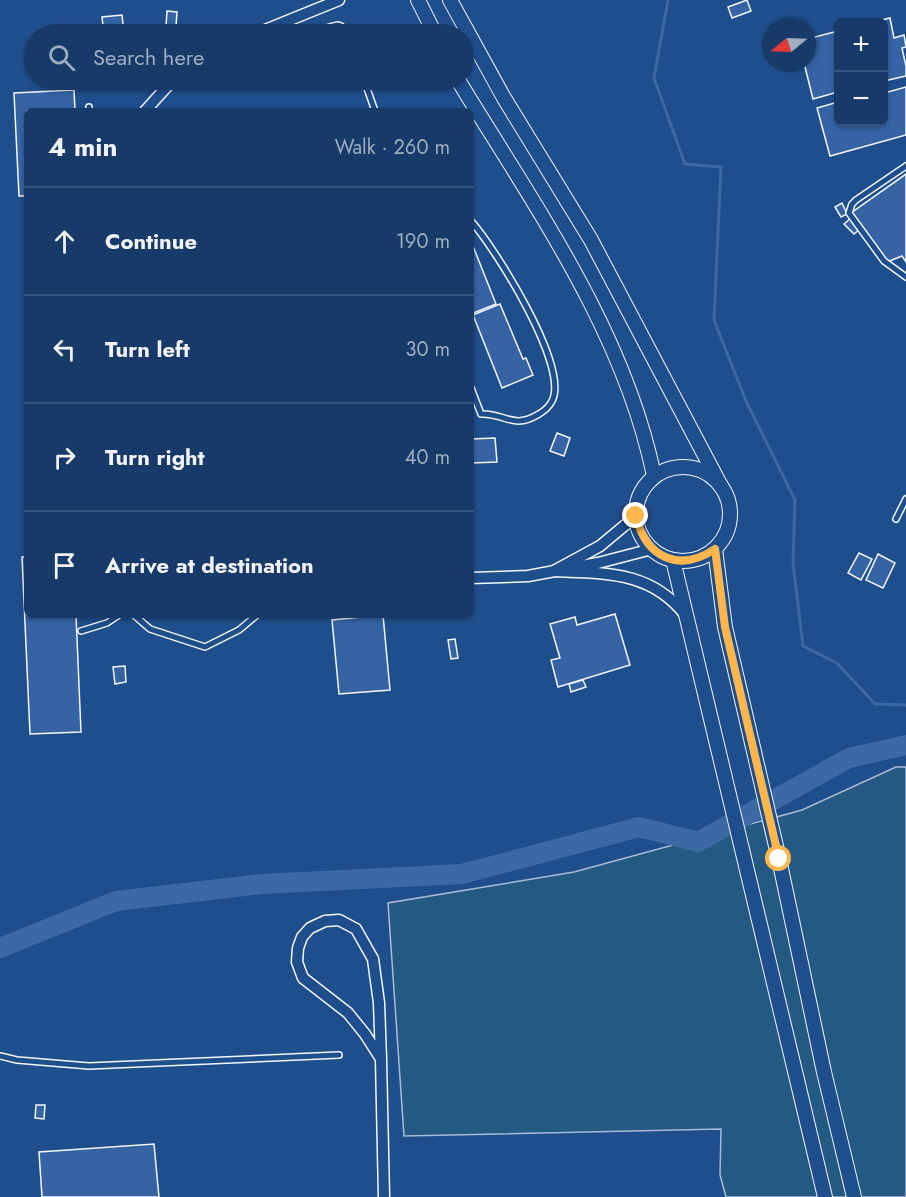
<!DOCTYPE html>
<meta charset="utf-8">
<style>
body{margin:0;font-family:Jost,sans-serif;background:#20416f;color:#f1f3f6}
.controls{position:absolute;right:18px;top:18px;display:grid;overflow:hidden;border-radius:9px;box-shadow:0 2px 4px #0004}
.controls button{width:54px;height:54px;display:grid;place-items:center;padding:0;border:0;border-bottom:2px solid #36547d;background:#173a69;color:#f1f3f6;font:30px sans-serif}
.compass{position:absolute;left:762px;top:18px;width:54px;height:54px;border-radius:50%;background:#173a69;box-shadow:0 2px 4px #0004;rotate:251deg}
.stop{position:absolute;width:18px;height:18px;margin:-14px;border:4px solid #ffb74d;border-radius:50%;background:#fff}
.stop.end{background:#ffb74d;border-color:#fff;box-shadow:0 2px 6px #0008}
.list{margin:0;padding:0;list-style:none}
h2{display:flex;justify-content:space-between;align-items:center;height:78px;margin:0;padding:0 24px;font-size:26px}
h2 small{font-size:20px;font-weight:400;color:#9eadc0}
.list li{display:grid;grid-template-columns:39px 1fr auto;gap:18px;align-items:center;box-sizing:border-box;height:108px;padding:0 24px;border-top:2px solid #36547d}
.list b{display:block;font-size:22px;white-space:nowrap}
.list em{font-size:20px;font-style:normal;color:#9eadc0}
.icon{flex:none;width:33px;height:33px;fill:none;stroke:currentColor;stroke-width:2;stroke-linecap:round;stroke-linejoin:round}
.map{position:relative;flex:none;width:906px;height:1197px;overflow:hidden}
.search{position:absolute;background:#173a69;box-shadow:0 2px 4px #0004;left:24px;top:24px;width:450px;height:66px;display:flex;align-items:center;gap:15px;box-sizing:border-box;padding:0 21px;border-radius:33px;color:#9eadc0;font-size:22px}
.panel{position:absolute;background:#173a69;box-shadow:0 2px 4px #0004;left:24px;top:108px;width:450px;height:510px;border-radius:9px}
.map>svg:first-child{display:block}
.green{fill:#245a82;stroke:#a8bbd7;stroke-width:1.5}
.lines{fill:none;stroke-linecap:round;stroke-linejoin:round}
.stream{stroke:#3b69a3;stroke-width:3}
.river{stroke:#3b69a3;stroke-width:20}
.building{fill:#3563a3;stroke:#f2f6ff;stroke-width:1.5}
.lane-casing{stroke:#f2f6ff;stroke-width:8}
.street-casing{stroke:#f2f6ff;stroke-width:13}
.secondary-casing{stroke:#f2f6ff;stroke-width:16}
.lane{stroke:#1f4e8c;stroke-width:5}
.street{stroke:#1f4e8c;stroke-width:10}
.secondary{stroke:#1f4e8c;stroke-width:14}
.route{stroke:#ffb74d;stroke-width:8}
</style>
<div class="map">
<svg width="906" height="1197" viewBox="0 0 906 1197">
<rect width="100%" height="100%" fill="#1f4e8c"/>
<polygon class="green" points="896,767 906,767 906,1197 726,1197 720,1175 721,1129 404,1136 388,903 574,872 802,810"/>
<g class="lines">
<polyline class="stream" points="668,0 654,78 685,164 721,167 714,320 746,401 795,500 793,563 803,646 837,663 875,704 906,705"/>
<polyline class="river" points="0,948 116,901 261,884 462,874 639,827 698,842 849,758 906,745"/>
</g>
<g class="building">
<polygon points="747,0 751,11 732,18 728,7"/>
<polygon points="167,11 177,12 176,27 166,26"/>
<polygon points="122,15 124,32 104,34 102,17"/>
<polygon points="890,18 894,38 904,35 906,47 902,48 906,66 906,76 884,81 884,22 873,22"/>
<polygon points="838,31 838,92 813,99 804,63 807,63 807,39"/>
<polygon points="906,87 906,135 830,156 817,108 838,102 838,122 884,122 884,93"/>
<polygon points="74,90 75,111 27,111 27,196 19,196 14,93"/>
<polygon points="906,174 906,262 902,256 887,262 851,213"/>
<polygon points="842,203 847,214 841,217 835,207"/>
<polygon points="851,218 860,229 854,234 844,224"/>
<polygon points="471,241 496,304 471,314"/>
<polygon points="500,304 523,359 526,358 533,375 502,388 473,315"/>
<polygon points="557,433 570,438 564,456 550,451"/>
<polygon points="495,438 497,462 471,463 471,439"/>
<polygon points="859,553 872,559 861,580 848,573"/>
<polygon points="878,554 895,563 883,588 866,580"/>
<polygon points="22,557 27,557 27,615 76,615 81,732 30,734"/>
<polygon points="615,614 630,665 558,687 551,660 560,658 550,624 575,617 577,625"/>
<polygon points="383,615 390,690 339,694 332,620"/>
<polygon points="455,639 458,658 451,659 448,640"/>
<polygon points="125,666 126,682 115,684 113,667"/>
<polygon points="583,680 586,687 571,692 569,684"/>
<polygon points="36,1105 45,1105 44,1119 35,1118"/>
<polygon points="154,1144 159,1197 42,1197 39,1152"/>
</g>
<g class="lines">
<g class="lane-casing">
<g id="lane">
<polyline points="275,26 281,34"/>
<polyline points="303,34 337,25 341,26 348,34"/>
<polyline points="364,80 375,111"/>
<polyline points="89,111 89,107"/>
<polyline points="906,166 856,200 852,204 849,213 884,261 906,277"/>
<path d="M471,221C495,248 570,367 552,401C549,407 544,411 539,414C513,430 505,413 481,414L471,388"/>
<polyline points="896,519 906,499"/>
<polyline points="134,615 150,629 205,647 239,630 257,615"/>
<polyline points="81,631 107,623 119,615"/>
<polyline points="0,1056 17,1060 89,1066 339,1055"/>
</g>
</g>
<g class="street-casing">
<g id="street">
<polyline points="255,34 339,0"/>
<polyline points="145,111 173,80"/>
<path d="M636,516L600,546L554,571C605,573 652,571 686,616"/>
<polyline points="471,578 528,576 598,563 652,549"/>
<polyline points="381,1059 365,1034 348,1013 303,978 297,962 298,948 302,937 310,928 325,921 339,920 356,929 373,959 379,1003 381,1059 384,1197"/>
</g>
</g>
<g class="secondary-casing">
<g id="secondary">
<polyline points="418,0 435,34"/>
<polyline points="450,0 504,98 591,240 722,488"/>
<path d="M458,80C534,205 624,330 654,476"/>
<circle cx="683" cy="514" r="47"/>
<polyline points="715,549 725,627 779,859 824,1072 854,1197"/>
<polyline points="673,560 825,1197"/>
</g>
</g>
<use href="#lane" class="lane"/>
<use href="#street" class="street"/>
<use href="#secondary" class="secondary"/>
</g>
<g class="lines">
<path class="route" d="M636,516C646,558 679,573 715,549L725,627L779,859"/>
</g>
</svg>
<div class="controls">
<button>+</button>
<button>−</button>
</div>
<svg class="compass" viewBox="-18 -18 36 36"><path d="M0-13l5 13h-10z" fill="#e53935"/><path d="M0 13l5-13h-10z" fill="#9eadc0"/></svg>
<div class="stop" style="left:779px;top:859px"></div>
<div class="stop end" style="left:636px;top:516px"></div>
<div class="search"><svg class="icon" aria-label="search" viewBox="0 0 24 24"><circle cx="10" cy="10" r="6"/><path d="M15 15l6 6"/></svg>Search here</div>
<section class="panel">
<h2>4 min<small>Walk · 260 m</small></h2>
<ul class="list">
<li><svg class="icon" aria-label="ahead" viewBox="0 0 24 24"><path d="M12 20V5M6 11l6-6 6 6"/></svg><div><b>Continue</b></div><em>190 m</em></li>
<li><svg class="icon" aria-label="left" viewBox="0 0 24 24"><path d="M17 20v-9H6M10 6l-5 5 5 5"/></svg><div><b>Turn left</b></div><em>30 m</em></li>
<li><svg class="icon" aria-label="right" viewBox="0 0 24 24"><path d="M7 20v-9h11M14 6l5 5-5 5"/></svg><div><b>Turn right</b></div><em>40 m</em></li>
<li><svg class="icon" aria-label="arrive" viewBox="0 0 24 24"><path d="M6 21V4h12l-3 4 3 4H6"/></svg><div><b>Arrive at destination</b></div></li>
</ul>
</section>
</div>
